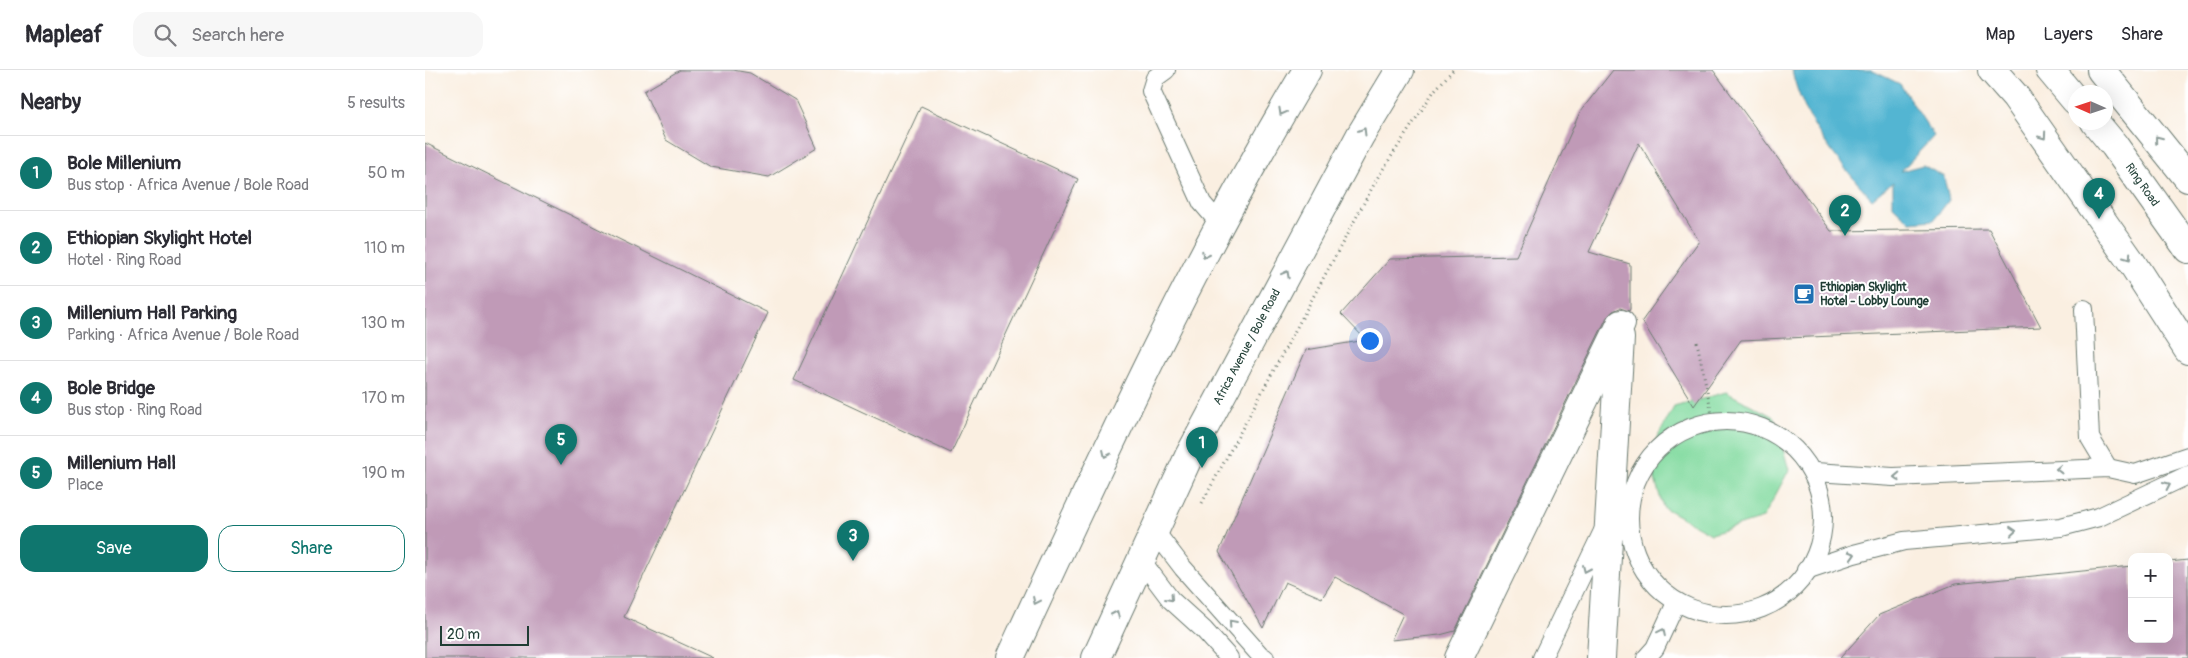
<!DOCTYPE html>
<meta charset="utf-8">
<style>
body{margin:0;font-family:Pangolin,sans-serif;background:#f7f7f7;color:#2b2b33}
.controls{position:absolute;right:15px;bottom:15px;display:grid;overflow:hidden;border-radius:10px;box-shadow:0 5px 20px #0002}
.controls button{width:45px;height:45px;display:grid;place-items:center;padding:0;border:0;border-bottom:1px solid #e1e1e2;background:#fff;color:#2b2b33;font:25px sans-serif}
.compass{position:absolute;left:1643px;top:15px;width:45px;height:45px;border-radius:50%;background:#fff;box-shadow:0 5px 20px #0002;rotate:273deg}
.scale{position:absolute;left:15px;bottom:12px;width:89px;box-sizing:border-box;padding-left:5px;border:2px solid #1f3d34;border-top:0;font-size:14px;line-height:18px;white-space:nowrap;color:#1f3d34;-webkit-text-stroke:4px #fff;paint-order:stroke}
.you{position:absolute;left:944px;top:270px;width:18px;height:18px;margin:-12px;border:4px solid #fff;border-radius:50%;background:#1a73e8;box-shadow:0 0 0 8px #1a73e833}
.badge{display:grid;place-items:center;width:32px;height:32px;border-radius:50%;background:#0f766e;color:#fff;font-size:16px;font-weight:700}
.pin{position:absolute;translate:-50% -41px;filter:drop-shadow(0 1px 2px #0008)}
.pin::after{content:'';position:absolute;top:26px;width:18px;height:15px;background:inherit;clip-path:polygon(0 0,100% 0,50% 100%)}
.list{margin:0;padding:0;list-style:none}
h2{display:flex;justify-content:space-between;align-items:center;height:65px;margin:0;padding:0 20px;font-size:21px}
h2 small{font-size:16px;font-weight:400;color:#7c7c81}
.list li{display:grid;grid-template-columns:32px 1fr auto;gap:15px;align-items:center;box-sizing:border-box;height:75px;padding:0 20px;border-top:1px solid #e1e1e2}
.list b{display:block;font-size:19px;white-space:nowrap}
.list p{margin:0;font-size:16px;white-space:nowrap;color:#7c7c81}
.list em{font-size:16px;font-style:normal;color:#7c7c81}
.actions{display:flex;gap:10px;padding:15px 20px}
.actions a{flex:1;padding:11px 0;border:1px solid #0f766e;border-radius:15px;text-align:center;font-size:18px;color:#0f766e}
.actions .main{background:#0f766e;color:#fff}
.icon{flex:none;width:28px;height:28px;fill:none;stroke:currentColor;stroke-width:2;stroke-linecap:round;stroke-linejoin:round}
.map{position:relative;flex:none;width:1763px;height:588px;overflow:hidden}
header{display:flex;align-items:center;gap:30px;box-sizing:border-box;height:70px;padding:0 25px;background:#fff;border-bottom:1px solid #e1e1e2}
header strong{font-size:24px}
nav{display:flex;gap:28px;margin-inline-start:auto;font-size:18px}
.search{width:350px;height:45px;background:#f7f7f7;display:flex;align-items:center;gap:12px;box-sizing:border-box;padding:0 18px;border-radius:15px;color:#7c7c81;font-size:19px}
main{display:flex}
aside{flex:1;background:#fff}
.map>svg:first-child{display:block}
.green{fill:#81da9f;stroke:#508c6a}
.water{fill:#53b5d2;stroke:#397983}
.building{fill:#c09ab7}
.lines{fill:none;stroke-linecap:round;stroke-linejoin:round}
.service-casing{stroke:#6c7b71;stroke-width:20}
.minor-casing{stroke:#6c7b71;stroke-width:30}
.primary-casing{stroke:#6c7b71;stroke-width:30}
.trunk-casing{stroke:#6c7b71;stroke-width:30}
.path{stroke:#6c7b71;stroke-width:3;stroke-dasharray:1 4;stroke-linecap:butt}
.service{stroke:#fff;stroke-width:18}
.minor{stroke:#fff;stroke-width:28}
.primary{stroke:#fff;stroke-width:28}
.trunk{stroke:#fff;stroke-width:28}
.oneway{stroke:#8f9e9a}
.labels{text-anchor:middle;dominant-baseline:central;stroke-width:4;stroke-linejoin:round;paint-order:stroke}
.street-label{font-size:12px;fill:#1f3d34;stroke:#fff}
.poi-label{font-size:12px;font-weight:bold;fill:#1f3d34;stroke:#fff;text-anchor:start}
</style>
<header>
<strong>Mapleaf</strong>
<div class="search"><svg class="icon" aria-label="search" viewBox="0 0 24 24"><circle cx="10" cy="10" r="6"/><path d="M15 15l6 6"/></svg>Search here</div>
<nav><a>Map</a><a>Layers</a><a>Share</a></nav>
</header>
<main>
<aside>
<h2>Nearby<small>5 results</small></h2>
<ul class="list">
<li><span class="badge">1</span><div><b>Bole Millenium</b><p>Bus stop · Africa Avenue / Bole Road</p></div><em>50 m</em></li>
<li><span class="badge">2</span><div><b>Ethiopian Skylight Hotel</b><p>Hotel · Ring Road</p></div><em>110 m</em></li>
<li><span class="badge">3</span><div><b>Millenium Hall Parking</b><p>Parking · Africa Avenue / Bole Road</p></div><em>130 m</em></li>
<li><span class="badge">4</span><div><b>Bole Bridge</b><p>Bus stop · Ring Road</p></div><em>170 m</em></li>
<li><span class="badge">5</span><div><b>Millenium Hall</b><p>Place</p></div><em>190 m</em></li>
</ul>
<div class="actions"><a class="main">Save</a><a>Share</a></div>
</aside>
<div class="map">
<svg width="1763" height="588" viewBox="0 0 1763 588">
<rect width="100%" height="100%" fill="#fff"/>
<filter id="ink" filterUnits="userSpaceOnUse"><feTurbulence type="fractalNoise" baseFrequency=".02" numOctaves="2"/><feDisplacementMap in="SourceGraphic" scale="10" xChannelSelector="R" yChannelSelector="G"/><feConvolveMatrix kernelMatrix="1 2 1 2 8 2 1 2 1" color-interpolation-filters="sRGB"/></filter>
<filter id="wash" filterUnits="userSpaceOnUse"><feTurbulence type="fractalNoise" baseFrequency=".0096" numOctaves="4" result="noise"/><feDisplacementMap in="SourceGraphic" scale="20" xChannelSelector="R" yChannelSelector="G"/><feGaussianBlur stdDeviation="1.12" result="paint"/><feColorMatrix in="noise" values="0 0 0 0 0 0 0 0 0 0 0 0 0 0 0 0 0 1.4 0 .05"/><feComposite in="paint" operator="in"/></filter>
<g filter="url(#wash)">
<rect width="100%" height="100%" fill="#faefe1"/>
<polygon class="green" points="1301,322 1349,347 1364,400 1338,448 1286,464 1238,437 1223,385 1249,337"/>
<path class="water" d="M1367,0H1446L1475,14L1509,66L1476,101L1498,95L1519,107L1524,130L1509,150L1485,152L1468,136V112L1447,129C1414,93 1377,50 1367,0Z"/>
<g id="blocks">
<g class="building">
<polygon points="255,0 308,0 325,3 370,30 392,78 344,107 286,97 241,70 219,21"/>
<polygon points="1188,0 1288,0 1406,161 1564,159 1616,257 1316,270 1269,336 1217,251 1274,171 1214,73 1164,182 1205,194 1205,239 1204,241 1195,238 1188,241 1182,247 1030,561 1015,565 966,570 978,544 910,507 897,528 860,512 838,558 794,482 881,280 941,270 916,244 965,189 1091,186 1155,42"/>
<polygon points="496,36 653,109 526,383 369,310"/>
<polygon points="0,73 343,243 199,547 288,588 0,588"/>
<polygon points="1763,490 1763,588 1415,588 1454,545 1530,514 1707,496 1707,569 1744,569 1744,492"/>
</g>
</g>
</g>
<g filter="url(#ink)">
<use href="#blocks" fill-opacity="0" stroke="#6c7b71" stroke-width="1"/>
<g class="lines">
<g class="service-casing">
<g id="service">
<polyline points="741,0 730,8 726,21 777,133 795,154"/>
<polyline points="1659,239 1665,368 1683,398"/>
<circle cx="1301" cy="448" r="97"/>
<polyline points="1390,402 1468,407 1683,398 1710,404 1763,386"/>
<polyline points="729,460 758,498 835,585 840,588"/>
<polyline points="716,490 746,530 779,560 804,588"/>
<polyline points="1381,500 1429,484 1479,471 1636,457 1674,447 1763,405"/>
<polyline points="1117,588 1178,461"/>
<polyline points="1221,588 1230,578 1250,535"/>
</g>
</g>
<g class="minor-casing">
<g id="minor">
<polyline points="1034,588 1196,254"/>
<polyline points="1176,588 1195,268"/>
</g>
</g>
<g class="primary-casing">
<g id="primary">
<path d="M585,588C677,389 769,188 882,0"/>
<polyline points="671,588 764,386 935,66 975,0"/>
</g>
</g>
<g class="trunk-casing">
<g id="trunk">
<polyline points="1567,0 1590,26 1707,193 1763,280"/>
<polyline points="1625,0 1650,30"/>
<polyline points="1676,0 1763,108"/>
<polyline points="1670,52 1689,75 1763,179"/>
</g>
</g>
<g class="path">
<polyline points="1272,272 1288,349"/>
<polyline points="777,433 953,107 1009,21 1028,0"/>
</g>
<use href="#service" class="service"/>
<use href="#minor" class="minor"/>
<use href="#primary" class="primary"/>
<use href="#trunk" class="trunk"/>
</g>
<defs><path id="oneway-chevron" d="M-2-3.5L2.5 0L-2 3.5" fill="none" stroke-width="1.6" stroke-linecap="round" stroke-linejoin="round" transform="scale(1.25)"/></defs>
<g class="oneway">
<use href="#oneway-chevron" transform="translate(857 42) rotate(119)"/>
<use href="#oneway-chevron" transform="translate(938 61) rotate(-59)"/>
<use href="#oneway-chevron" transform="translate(1618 66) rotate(55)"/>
<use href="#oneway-chevron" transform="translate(1733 69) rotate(-129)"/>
<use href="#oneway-chevron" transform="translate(780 185) rotate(117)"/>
<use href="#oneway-chevron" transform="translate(1703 187) rotate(55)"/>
<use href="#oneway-chevron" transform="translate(861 204) rotate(-62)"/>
<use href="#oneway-chevron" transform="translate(681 384) rotate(115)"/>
<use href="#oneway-chevron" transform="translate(1634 399) rotate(179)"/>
<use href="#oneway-chevron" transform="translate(1472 407) rotate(178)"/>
<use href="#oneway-chevron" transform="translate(1742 415) rotate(-25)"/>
<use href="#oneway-chevron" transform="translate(1588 461) rotate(-5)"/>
<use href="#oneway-chevron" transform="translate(1427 485) rotate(-17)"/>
<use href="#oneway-chevron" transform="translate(1161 499) rotate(114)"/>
<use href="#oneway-chevron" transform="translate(745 528) rotate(48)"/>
<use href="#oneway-chevron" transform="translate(611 531) rotate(115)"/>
<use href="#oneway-chevron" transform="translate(691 544) rotate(-66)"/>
<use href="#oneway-chevron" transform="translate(807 553) rotate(-131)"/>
<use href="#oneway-chevron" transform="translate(1237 562) rotate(-64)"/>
</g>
</g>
<defs>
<g id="cafe-square" transform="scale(1.125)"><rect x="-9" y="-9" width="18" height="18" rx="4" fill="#1f6fb2" stroke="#fff"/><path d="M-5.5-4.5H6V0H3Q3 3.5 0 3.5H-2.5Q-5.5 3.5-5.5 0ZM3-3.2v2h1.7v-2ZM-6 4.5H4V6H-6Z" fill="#fff"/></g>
</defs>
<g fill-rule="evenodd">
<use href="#cafe-square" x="1379" y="224"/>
</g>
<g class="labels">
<g class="street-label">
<text transform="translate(1717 115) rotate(55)">Ring Road</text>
<text transform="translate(822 277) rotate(-62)">Africa Avenue / Bole Road</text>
</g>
<g class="poi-label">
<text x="1395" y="217">Ethiopian Skylight<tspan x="1395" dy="14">Hotel - Lobby Lounge</tspan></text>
</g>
</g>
</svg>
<div class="controls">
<button>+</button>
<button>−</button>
</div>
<svg class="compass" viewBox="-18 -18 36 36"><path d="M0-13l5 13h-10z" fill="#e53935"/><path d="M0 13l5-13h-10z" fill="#7c7c81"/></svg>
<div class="scale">20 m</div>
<div class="you"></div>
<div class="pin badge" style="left:777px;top:398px">1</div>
<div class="pin badge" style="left:1420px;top:166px">2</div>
<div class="pin badge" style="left:428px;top:491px">3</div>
<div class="pin badge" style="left:1674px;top:149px">4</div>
<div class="pin badge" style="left:136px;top:395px">5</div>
</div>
</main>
